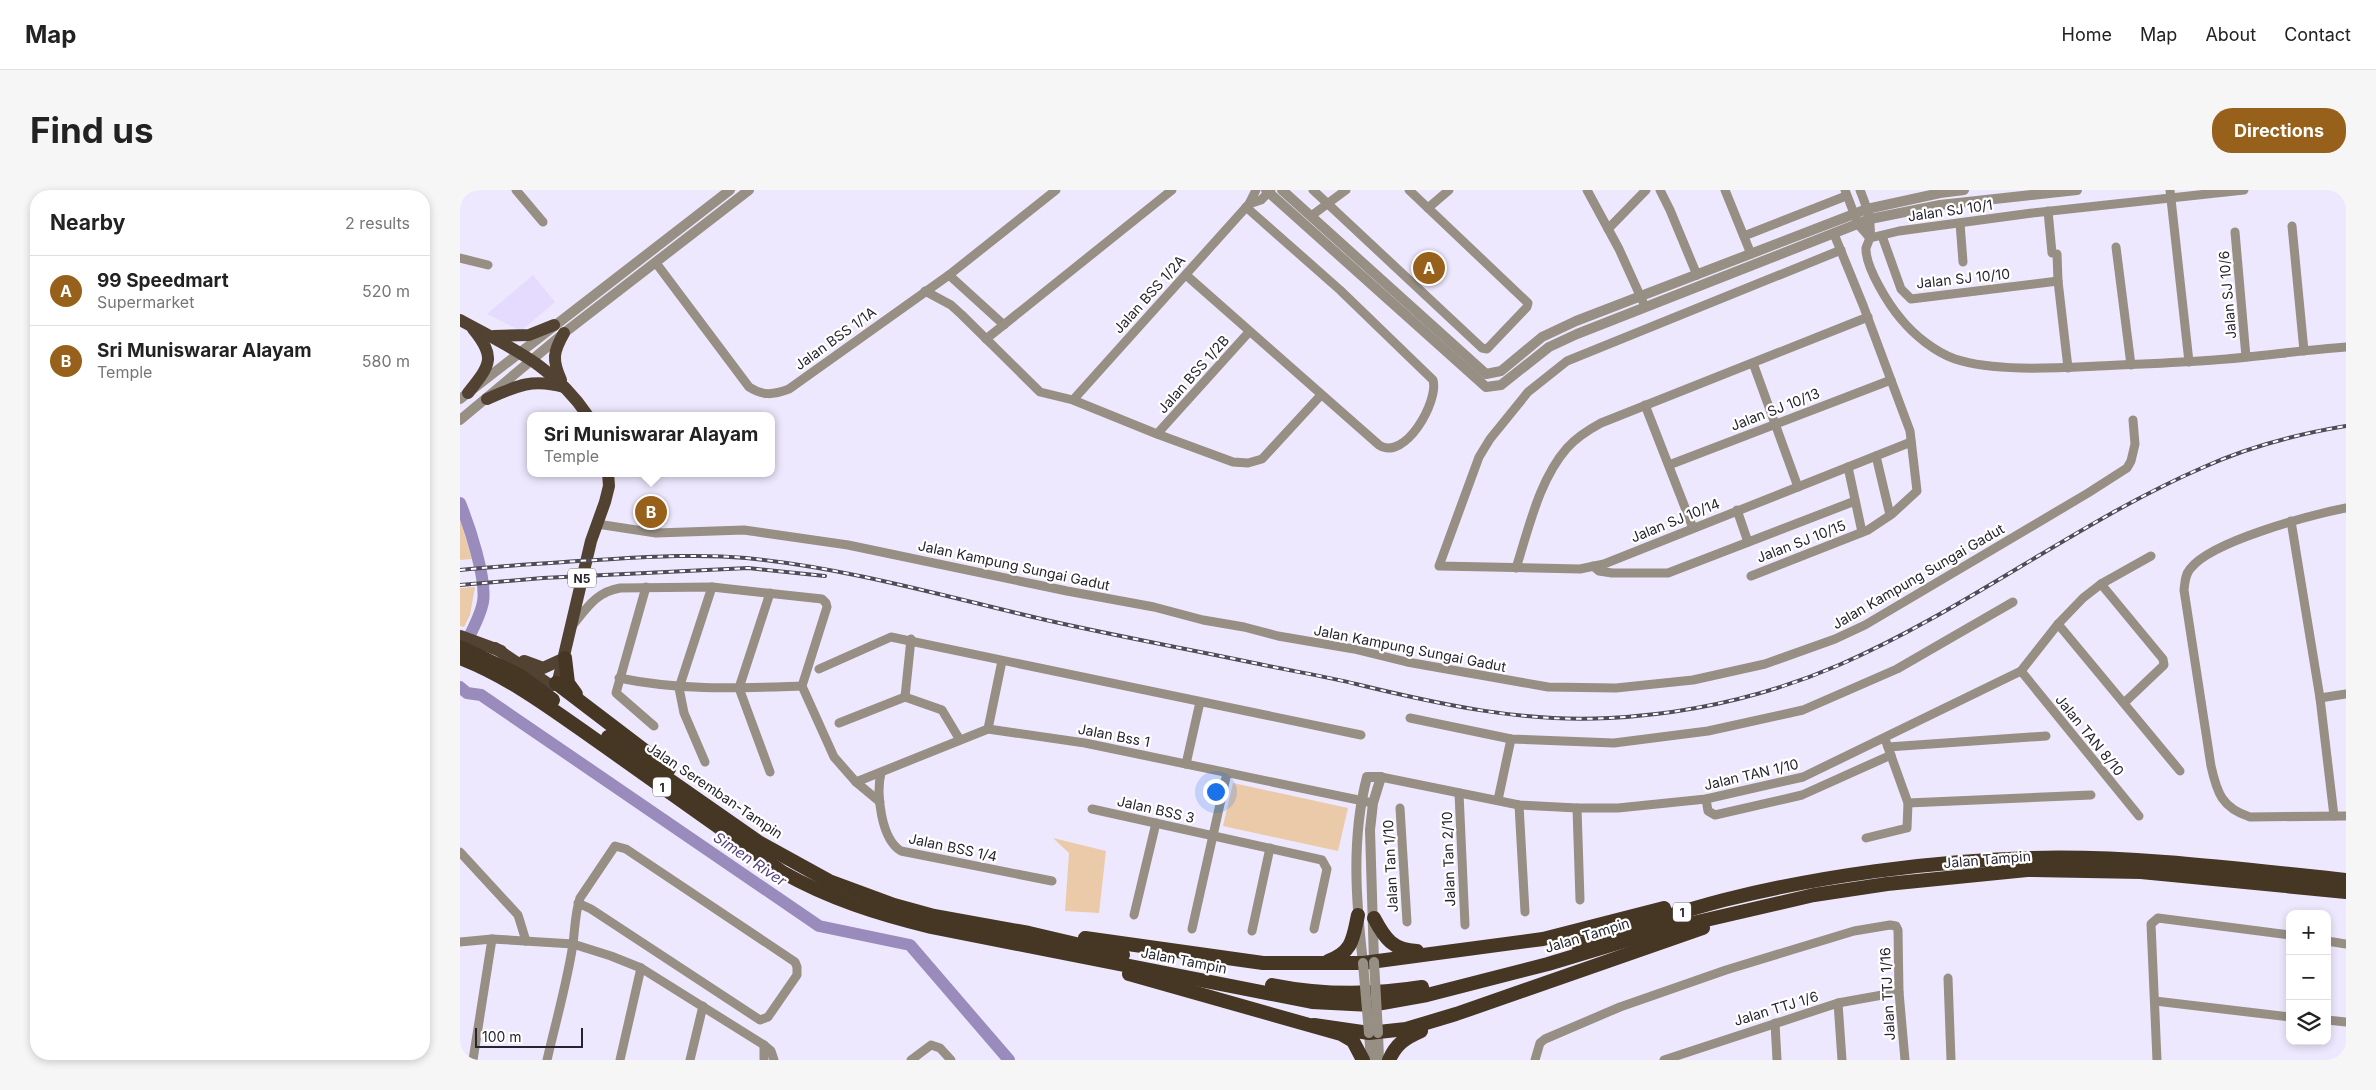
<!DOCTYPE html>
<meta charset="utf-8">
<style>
body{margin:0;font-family:Inter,sans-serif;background:#f6f6f6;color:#222}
.controls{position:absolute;right:15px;bottom:15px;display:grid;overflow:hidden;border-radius:10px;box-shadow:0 2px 8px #0003}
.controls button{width:45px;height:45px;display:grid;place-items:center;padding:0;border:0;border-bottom:1px solid #e0e0e0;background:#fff;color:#222;font:25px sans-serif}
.scale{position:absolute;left:15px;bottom:12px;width:108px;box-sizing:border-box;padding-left:5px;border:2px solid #27242f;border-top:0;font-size:14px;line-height:18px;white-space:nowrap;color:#27242f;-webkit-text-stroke:4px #fff;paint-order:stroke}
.you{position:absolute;left:755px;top:601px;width:18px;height:18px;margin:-12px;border:4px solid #fff;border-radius:50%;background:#1a73e8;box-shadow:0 0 0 8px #1a73e833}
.badge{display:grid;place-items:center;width:32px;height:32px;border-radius:50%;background:#98611b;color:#fff;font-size:16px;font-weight:700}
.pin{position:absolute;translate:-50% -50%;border:2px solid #fff;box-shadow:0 1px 5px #0006}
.popup{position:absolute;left:67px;top:222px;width:248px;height:65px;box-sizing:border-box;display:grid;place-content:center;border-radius:10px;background:#fff;filter:drop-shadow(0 1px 4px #0005);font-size:16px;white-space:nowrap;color:#767676}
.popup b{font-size:19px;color:#222}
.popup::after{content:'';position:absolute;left:50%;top:100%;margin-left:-10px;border:10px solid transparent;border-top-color:#fff}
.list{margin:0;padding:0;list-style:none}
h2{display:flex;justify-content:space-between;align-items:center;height:65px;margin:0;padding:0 20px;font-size:21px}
h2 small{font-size:16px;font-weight:400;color:#767676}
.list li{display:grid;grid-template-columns:32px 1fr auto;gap:15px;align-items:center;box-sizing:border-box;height:70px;padding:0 20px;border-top:1px solid #e0e0e0}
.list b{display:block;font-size:19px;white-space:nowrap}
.list p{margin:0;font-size:16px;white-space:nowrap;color:#767676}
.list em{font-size:16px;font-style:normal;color:#767676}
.icon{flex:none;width:28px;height:28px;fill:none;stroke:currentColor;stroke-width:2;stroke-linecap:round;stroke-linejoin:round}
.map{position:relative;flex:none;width:1886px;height:870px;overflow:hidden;border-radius:20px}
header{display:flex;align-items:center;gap:30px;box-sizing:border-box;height:70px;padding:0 25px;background:#fff;border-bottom:1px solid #e0e0e0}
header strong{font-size:24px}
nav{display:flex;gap:28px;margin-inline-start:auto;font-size:18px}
.intro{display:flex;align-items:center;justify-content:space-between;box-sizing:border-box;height:120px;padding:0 30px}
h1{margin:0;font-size:35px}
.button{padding:12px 22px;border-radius:20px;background:#98611b;color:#fff;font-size:18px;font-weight:700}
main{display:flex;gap:30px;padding:0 30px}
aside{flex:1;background:#fff;border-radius:20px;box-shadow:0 2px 8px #0003}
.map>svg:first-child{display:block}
.built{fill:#e4dbfe}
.green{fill:#ebcaa9}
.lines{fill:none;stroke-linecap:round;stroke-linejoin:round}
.river{stroke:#998bbc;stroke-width:12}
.minor{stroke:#978e84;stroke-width:9}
.tertiary{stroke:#978e84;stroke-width:10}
.primary{stroke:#524232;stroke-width:12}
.trunk{stroke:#463624;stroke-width:14}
.rail-casing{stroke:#4f4c59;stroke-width:4}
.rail{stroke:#fff;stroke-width:2;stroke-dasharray:5.5;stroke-linecap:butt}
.tertiary-bridge{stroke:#978e84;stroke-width:10}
.labels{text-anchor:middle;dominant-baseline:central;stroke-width:4.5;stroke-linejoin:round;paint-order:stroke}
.shield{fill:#fff;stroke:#68666d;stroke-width:1}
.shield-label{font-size:12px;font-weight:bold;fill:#27242f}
.street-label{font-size:14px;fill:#27242f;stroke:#fff}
.water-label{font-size:15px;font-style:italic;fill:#553f7e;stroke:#fff}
</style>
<header>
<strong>Map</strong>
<nav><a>Home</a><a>Map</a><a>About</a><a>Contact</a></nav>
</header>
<div class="intro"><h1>Find us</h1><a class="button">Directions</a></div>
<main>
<aside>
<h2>Nearby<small>2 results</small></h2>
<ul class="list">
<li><span class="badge">A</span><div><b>99 Speedmart</b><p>Supermarket</p></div><em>520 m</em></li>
<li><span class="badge">B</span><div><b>Sri Muniswarar Alayam</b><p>Temple</p></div><em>580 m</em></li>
</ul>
</aside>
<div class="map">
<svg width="1886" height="870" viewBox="0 0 1886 870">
<rect width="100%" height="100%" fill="#eee8fe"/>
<polygon class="built" points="73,85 95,112 61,141 27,124"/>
<g class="green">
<polygon points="0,329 12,369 0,370"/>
<polygon points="15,397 10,425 4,437 0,436 0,398"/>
<polygon points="773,593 888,618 878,661 763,636"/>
<polygon points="593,648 646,661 639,723 605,721 609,663"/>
</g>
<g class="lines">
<g class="river">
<path d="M0,313C9,335 27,389 23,412C20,428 10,444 3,459"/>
<polyline points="0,497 7,503 21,505 359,736 450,755 549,870"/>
</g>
<g class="minor">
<polyline points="56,0 83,32"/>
<polyline points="796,0 789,14 801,10 811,0"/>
<polyline points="853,0 1022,158 1027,159 1067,117 1068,113 949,0"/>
<polyline points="1127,0 1159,59 1183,112"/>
<polyline points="1200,0 1210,20 1237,85"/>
<polyline points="1265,0 1291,64"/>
<polyline points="1385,0 1398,34 1410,48"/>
<path d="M1400,0C1406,15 1412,31 1410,47C1409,51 1407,55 1406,58C1405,77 1429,115 1441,129C1454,145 1475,162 1495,169C1536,182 1595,178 1638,176C1677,174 1716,173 1754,170C1798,167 1842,160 1886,157"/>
<polyline points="1710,0 1729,172"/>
<polyline points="968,18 989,0"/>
<polyline points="1588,21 1592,63"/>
<polyline points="851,26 886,0"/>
<polyline points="1500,33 1503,72"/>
<polyline points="1832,36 1844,161"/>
<polyline points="1148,39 1186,0"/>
<polyline points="1775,42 1786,167"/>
<polyline points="1284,46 1386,6"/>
<polyline points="1422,46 1441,99 1451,109 1598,91"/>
<polyline points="1410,48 1439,41 1572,23 1784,0"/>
<polyline points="1656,57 1671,175"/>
<polyline points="1381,60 1107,171 1068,202 1030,249 1019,267 979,376 1120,379 1144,374 1451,252"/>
<polyline points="1597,64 1598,91 1608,178"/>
<polyline points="0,68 28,75"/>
<path d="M196,73L289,197C303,206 313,205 329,199L489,85L596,0"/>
<polyline points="489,85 544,135"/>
<path d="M726,85L919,255C945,272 979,211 973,190L880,100L786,17"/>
<polyline points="465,101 491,115 502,125 580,202 613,210 697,244 773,272 788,273 802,269 861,205"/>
<polyline points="526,149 712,0"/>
<polyline points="1293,173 1338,297"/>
<polyline points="613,210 789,14"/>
<polyline points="1185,215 1233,338"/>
<polyline points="697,244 789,142"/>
<polyline points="1416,266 1430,325"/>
<polyline points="1209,275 1431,190"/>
<polyline points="1388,277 1402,342"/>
<path d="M1886,318C1851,325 1751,351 1730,379C1725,385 1725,392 1724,400L1751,576C1757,603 1762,618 1790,627L1886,626"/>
<polyline points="1277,320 1288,352"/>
<polyline points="1831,331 1860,508 1874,626"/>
<polyline points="137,334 196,343 284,340 388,355 607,401 694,417 743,430 784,437 818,446 894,459 947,472 1088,497 1156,498 1233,490 1305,474 1375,449 1405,435 1628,303 1667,278 1671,271 1675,254 1673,230"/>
<polyline points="1133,376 1139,381 1152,383 1208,383 1395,311"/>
<path d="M1056,378C1069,338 1079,290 1107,258C1117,247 1128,240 1141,233L1408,127"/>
<polyline points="1291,386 1408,340 1432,324 1457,301 1450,241 1403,115 1374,44"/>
<polyline points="1641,394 1703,469 1704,475 1664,513"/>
<polyline points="186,397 156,503 194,536"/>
<polyline points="310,403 279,498 310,582"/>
<polyline points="1598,434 1720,581"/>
<path d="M112,436C127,418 136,402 160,398L252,397L362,409L366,413L367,417L342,496L374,567L396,592L420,612"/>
<polyline points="359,479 431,447 901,545"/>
<polyline points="1561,481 1679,626"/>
<path d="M159,488C222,501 279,498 342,496"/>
<polyline points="445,507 451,449"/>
<polyline points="1860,508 1886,504"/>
<polyline points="950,528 1051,549 1154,553 1248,541 1343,520 1437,479 1553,412"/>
<polyline points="379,533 445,507 482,520 500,550"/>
<polyline points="528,539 542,471"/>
<polyline points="1425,549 1448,613 1631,605"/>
<polyline points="1428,557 1586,546"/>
<polyline points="245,572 224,523 219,498 252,397"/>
<polyline points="726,574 740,512"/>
<path d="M421,583C416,604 421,649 441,661L592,691"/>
<polyline points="921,587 1059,615 1117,618 1158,618 1246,609 1343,587 1561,481 1598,434 1623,408 1641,394 1691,366"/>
<polyline points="396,592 528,539 625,553 908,612"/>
<polyline points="999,603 1005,735"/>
<polyline points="1246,609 1248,621 1255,625 1342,605 1431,565"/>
<polyline points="1038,610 1051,549"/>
<polyline points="1059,615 1065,722"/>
<polyline points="940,618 947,732"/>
<polyline points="1117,618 1120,710"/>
<polyline points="632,619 862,670 867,679 854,739"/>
<polyline points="1406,648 1447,638 1448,613"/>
<polyline points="0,662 58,725 66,751"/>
<polyline points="674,725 696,633"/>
<polyline points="732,739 767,583"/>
<polyline points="792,741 810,658"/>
<polyline points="1867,751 1886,754"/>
<polyline points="0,752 32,749 113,754 151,766 181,778 304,855 311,861 314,870"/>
<polyline points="1488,788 1491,870"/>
<polyline points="1695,811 1830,827"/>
<polyline points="1378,813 1382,870"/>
<polyline points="1867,830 1886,832"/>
<polyline points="1315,833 1317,870"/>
<polyline points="304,855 304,870"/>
<polyline points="13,870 32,749"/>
<path d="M87,870C96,831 107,793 113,754C115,738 115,723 120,708L155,656L166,659L335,772L337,777V785L308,827L300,830L131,719L118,713"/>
<polyline points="160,870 181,778"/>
<polyline points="230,870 243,816"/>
<polyline points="451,870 471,855 480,858 491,870"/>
<polyline points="1075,870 1080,853 1085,849 1160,817 1266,780 1394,741 1430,735 1436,736 1438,740 1439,802 1445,870"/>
<polyline points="1204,870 1378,813 1439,802"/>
<polyline points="1697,870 1691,734 1698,728 1830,745"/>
</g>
<g class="tertiary">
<polyline points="806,0 1026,197 1041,195 1089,157 1117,144 1410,29 1480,15 1617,0"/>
<polyline points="822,0 1026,184 1041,181 1082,147 1116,131 1407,19 1480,3 1504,0"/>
<polyline points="0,209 270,0"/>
<polyline points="0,230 104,143 289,0"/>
<path d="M903,773C896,711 891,648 907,587H921L913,613L910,640L914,772"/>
<polyline points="909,843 911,870"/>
<polyline points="918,843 919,870"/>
</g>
<g class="primary">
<path d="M0,130C49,157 95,176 128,226"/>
<polyline points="34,146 69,145 94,135"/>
<path d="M101,190C92,170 93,162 104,143"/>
<path d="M8,203C30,175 37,168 13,139"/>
<path d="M27,209C56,196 72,188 104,197"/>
<polyline points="0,446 41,461"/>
<polyline points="35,458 90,495 95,495 98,491 131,351 145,312 149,296 148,283"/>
<polyline points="64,471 83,478 105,468"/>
</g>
<g class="trunk">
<polyline points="0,457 59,485 93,510"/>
<path d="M0,468C52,488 97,523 143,555C203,597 262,640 322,682C370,709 418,724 471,737L852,812L911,815L967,805L1088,774L1194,742L1354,705L1427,694L1567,680L1681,682L1886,702"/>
<polyline points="105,468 108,493 116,504"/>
<polyline points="96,493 209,579"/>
<polyline points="148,547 300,653 369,691 434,715 474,726 569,743 663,765"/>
<path d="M914,728C925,749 933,760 957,761"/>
<polyline points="625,748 803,773 903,773 1083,749 1204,718"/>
<path d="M1118,755C1166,739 1214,723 1264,710C1359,686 1471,671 1570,668C1675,665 1781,679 1886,690"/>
<path d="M868,771C893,762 893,748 898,725"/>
<polyline points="669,784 881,844 893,851 903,870"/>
<path d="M812,795C862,805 912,805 962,797"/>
<polyline points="854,835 909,843 946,839 996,824 1243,738"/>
<path d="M929,870C936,854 945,848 961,841"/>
</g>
<g class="rail-casing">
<g id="rail">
<path d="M0,380C39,376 79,374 118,371C174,368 231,363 286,368C388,378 487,407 586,430C656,446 728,459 799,474C831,481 864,486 896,494C978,514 1064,533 1149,528C1228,524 1307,506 1379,475C1506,420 1617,332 1744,277C1788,257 1838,244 1886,236"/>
<polyline points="0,395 83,388 288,378 365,386"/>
</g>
</g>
<use href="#rail" class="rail"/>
<g class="tertiary-bridge">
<polyline points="914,772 918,843"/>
<polyline points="903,773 909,843"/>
</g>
</g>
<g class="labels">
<g class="shield">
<rect x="108" y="378.5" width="28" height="19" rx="4"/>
<rect x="193" y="587.5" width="18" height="19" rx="4"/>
<rect x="1213" y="712.5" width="18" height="19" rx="4"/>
</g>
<g class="shield-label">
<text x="122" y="388">N5</text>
<text x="202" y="597">1</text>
<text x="1222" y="722">1</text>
</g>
<g class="street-label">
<text transform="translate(1490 20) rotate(-8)">Jalan SJ 10/1</text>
<text transform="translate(1503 88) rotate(-6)">Jalan SJ 10/10</text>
<text transform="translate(689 104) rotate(-48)">Jalan BSS 1/2A</text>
<text transform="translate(1767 105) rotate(-95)">Jalan SJ 10/6</text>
<text transform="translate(375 148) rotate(-36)">Jalan BSS 1/1A</text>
<text transform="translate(733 184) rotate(-48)">Jalan BSS 1/2B</text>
<text transform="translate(1315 219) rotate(-21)">Jalan SJ 10/13</text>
<text transform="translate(1215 330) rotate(-22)">Jalan SJ 10/14</text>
<text transform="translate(1341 351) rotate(-21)">Jalan SJ 10/15</text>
<text transform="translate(554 375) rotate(12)">Jalan Kampung Sungai Gadut</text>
<text transform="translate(1458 386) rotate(-30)">Jalan Kampung Sungai Gadut</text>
<text transform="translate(950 458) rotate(11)">Jalan Kampung Sungai Gadut</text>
<text transform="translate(654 545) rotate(11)">Jalan Bss 1</text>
<text transform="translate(1630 545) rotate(51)">Jalan TAN 8/10</text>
<text transform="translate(1291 584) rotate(-13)">Jalan TAN 1/10</text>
<text transform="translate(255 600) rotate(34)">Jalan Seremban-Tampin</text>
<text transform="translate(696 619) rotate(13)">Jalan BSS 3</text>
<text transform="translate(493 657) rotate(12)">Jalan BSS 1/4</text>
<text transform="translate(988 669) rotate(-92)">Jalan Tan 2/10</text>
<text transform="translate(1527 669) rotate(-5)">Jalan Tampin</text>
<text transform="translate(930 676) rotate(-93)">Jalan Tan 1/10</text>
<text transform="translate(1127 745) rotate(-17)">Jalan Tampin</text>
<text transform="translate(724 770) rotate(11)">Jalan Tampin</text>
<text transform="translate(1427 804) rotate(-93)">Jalan TTJ 1/16</text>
<text transform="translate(1316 818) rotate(-17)">Jalan TTJ 1/6</text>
</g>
<g class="water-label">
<text transform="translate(290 669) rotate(34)">Simen River</text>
</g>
</g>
</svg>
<div class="controls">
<button>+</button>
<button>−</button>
<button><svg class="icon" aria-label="layers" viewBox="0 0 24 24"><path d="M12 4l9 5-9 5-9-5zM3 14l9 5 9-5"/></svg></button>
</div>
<div class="scale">100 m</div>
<div class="you"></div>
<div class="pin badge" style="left:969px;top:78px">A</div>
<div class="pin badge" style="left:191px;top:322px">B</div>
<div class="popup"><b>Sri Muniswarar Alayam</b>Temple</div>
</div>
</main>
